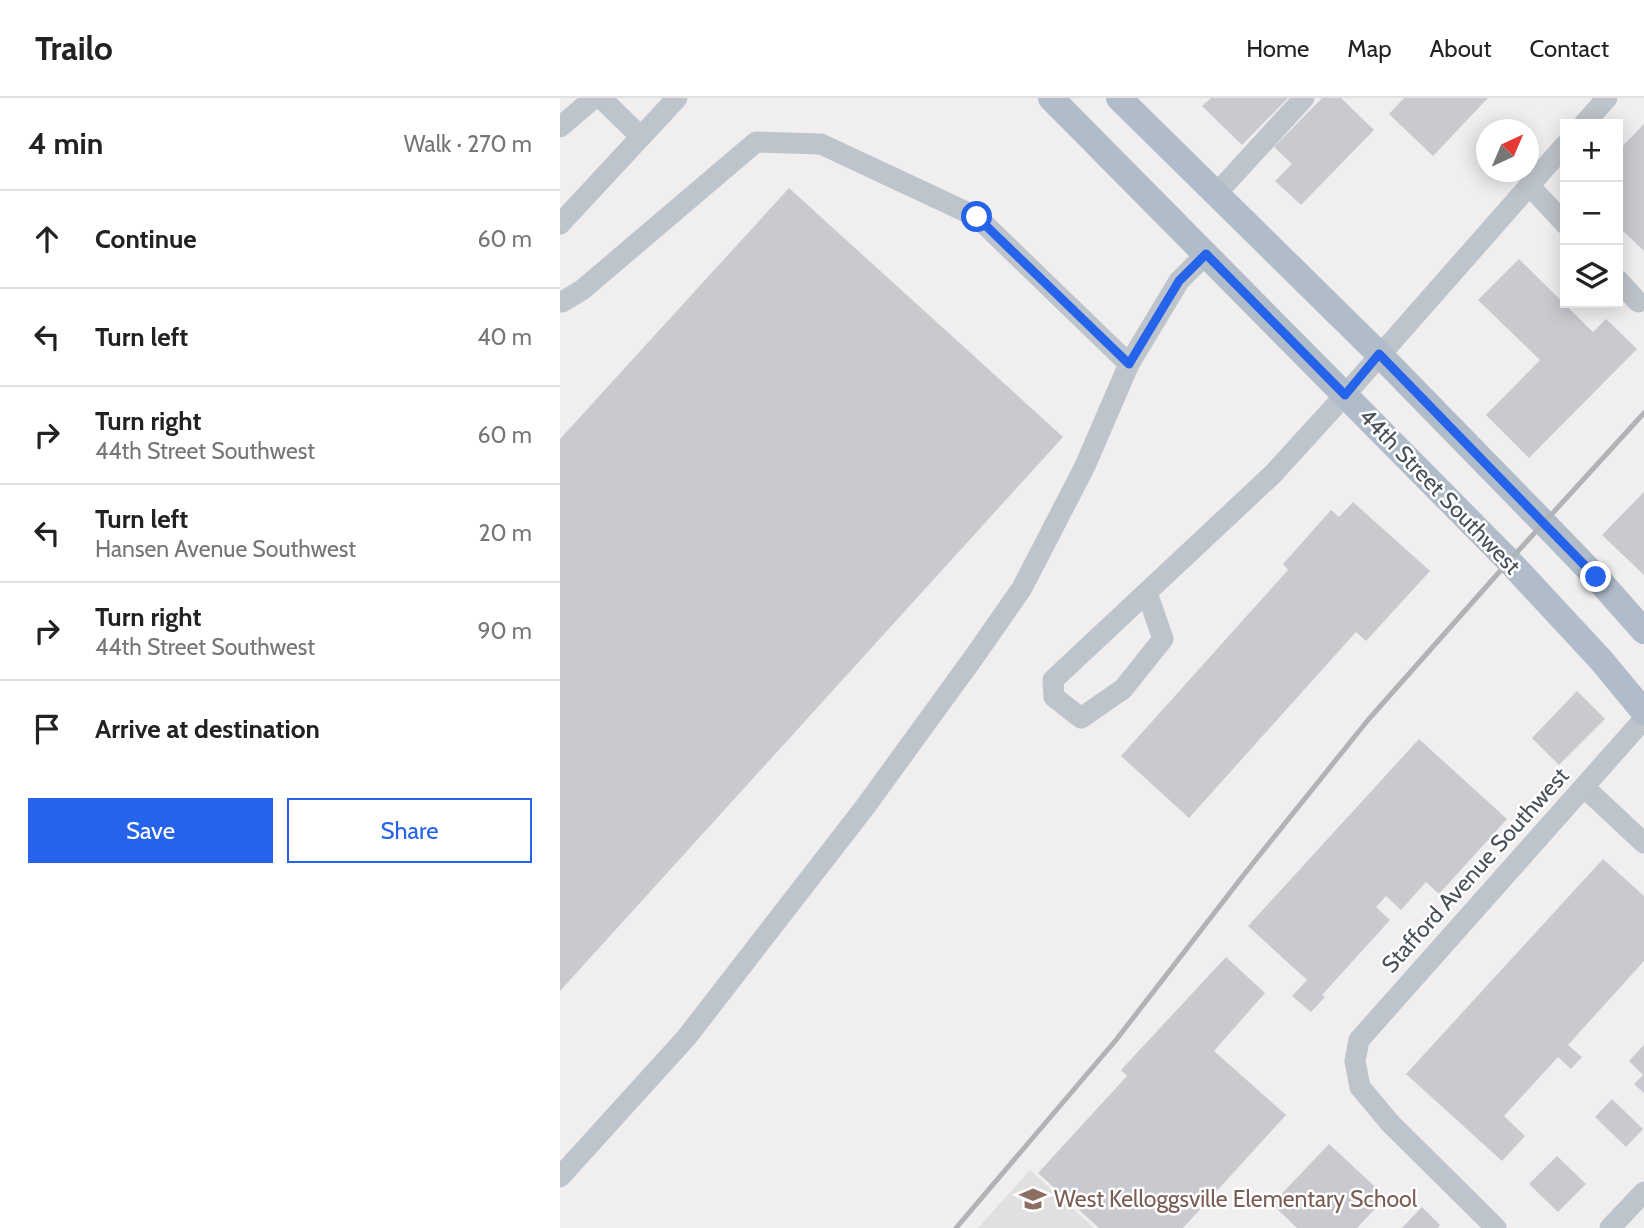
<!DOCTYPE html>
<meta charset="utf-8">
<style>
body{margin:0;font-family:Cabin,sans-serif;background:#f2f2f2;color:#222}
.controls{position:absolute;right:21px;top:21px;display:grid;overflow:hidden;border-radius:0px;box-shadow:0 4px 18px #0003}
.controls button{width:63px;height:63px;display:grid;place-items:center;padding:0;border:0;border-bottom:2px solid #e0e0e0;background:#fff;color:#222;font:35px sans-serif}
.compass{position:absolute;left:916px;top:21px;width:63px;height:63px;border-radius:50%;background:#fff;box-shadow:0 4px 18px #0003;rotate:44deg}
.stop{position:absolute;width:21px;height:21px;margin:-16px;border:5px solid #2563eb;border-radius:50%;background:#fff}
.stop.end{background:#2563eb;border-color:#fff;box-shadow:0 2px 7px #0008}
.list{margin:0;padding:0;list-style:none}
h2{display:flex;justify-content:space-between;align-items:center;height:91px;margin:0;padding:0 28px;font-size:30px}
h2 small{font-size:23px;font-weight:400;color:#767676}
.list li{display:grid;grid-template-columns:46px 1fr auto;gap:21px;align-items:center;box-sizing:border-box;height:98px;padding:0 28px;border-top:2px solid #e0e0e0}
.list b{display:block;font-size:26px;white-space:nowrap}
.list p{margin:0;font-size:23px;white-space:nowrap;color:#767676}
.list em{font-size:23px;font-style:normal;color:#767676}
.actions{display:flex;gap:14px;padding:21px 28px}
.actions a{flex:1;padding:16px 0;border:2px solid #2563eb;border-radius:0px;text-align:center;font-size:24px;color:#2563eb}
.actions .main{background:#2563eb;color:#fff}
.icon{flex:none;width:38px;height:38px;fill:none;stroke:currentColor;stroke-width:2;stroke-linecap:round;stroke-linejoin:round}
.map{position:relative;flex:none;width:1084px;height:1130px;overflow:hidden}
header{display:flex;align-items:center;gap:42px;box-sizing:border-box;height:98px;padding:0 35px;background:#fff;border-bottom:2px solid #e0e0e0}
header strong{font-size:33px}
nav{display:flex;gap:38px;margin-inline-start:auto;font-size:24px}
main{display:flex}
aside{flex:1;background:#fff}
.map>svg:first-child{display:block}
.education{fill:#e1dfdf}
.building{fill:#c9cad0}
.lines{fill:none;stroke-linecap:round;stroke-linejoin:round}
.minor{stroke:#bec4cb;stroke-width:21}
.major{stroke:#b0bcc9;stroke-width:26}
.rail{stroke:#b1b3b7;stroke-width:5}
.route{stroke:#2563eb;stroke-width:9}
.labels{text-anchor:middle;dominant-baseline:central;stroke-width:5;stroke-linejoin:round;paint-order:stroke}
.street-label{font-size:23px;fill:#485059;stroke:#fff}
.education-label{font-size:23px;fill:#785e54;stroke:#fff;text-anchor:start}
</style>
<header>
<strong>Trailo</strong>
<nav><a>Home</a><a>Map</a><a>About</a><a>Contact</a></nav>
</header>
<main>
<aside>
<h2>4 min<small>Walk · 270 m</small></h2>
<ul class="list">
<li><svg class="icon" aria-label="ahead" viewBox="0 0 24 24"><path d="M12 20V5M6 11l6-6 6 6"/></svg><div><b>Continue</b></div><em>60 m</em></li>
<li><svg class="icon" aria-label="left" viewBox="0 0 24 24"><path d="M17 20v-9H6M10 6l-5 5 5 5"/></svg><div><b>Turn left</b></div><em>40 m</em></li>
<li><svg class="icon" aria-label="right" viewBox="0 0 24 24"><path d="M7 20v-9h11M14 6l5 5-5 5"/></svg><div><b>Turn right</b><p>44th Street Southwest</p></div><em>60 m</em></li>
<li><svg class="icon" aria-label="left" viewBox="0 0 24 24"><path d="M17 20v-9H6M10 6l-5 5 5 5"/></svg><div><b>Turn left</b><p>Hansen Avenue Southwest</p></div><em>20 m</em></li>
<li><svg class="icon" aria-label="right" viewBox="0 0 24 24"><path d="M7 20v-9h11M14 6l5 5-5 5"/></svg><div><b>Turn right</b><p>44th Street Southwest</p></div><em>90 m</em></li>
<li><svg class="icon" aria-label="arrive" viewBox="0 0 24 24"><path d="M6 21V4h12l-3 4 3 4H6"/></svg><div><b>Arrive at destination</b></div></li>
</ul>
<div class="actions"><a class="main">Save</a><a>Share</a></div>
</aside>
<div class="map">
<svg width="1084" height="1130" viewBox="0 0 1084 1130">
<rect width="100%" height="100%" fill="#f0eeee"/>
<polygon class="education" points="470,1072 534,1130 418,1130"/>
<g class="building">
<polygon points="651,0 728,0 682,47 642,8"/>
<polygon points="762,0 781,0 814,32 741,107 715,83 732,66 714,49"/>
<polygon points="844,0 928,0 873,58 829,16"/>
<polygon points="1084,26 1084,153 1058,128 1058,53"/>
<polygon points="229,90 503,339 0,893 0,341"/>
<polygon points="959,161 1033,234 1046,221 1077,251 969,360 926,317 980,262 918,202"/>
<polygon points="1084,394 1084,477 1042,437"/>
<polygon points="793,404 870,473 806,543 796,534 629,720 561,658 728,472 723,466 771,412 779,419"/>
<polygon points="1017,593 1045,621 999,667 972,640"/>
<polygon points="859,641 947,721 879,796 866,784 841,812 826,798 816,809 830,822 762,897 765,899 751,914 732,898 747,882 688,828"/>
<polygon points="1043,761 1084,798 1084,863 1008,947 1022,959 1011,971 998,959 944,1018 965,1038 942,1063 846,976"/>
<polygon points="666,859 705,895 654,953 726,1017 623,1130 539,1130 478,1075 567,978 561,972"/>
<polygon points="1084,947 1084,995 1074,986 1083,977 1069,963"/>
<polygon points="1052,1001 1083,1031 1066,1049 1035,1019"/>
<polygon points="769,1046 826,1099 797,1130 737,1130 712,1106"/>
<polygon points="997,1058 1026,1086 998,1114 969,1086"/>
<polygon points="862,1109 880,1127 878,1130 842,1130"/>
</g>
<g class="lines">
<g class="minor">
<polyline points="41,0 81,39"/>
<polyline points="1024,26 1047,0"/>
<polyline points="0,29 34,0"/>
<polyline points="969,87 1005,126"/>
<polyline points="656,96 744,0"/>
<polyline points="0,126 117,0"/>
<polyline points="1058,182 1078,204"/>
<polyline points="0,203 2,204 22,192 196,44 261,46 417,119 569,266"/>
<polyline points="587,495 603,541 563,591 521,620 494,599 493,582 713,376 785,297 1005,47"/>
<polyline points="1024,689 1084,745"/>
<polyline points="0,1079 126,940 305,709 414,559 462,490 525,368 569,266 619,183 646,156"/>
<polyline points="936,1130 830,1025 800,989 795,963 799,942 1084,621"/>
<polyline points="1050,1130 1084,1094"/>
</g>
<g class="major">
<polyline points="491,0 949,463 1041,562 1084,614"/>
<polyline points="559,0 819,256 984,425 1036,479 1084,533"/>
</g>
<polyline class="rail" points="396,1130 556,942 686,774 808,622 949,463 1084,315"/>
</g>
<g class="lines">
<polyline class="route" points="417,119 569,266 619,183 646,156 785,297 819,256 1036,479"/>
</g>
<defs>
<g id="school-bare" transform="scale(2.1)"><path d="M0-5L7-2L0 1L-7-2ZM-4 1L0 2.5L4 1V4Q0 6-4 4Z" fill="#8d6e63" stroke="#fff" stroke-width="2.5" paint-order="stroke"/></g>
</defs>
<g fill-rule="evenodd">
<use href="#school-bare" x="473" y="1101"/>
</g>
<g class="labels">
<g class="street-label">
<text transform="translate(880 393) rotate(46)">44th Street Southwest</text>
<text transform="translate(915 772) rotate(-48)">Stafford Avenue Southwest</text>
</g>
<g class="education-label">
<text x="494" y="1101">West Kelloggsville Elementary School</text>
</g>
</g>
</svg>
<div class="controls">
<button>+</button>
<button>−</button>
<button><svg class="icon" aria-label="layers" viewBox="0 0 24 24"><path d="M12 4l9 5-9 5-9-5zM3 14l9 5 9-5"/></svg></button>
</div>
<svg class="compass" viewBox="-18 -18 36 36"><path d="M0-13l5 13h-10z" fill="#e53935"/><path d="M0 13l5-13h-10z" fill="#767676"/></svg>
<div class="stop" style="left:417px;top:119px"></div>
<div class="stop end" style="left:1036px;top:479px"></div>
</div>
</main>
